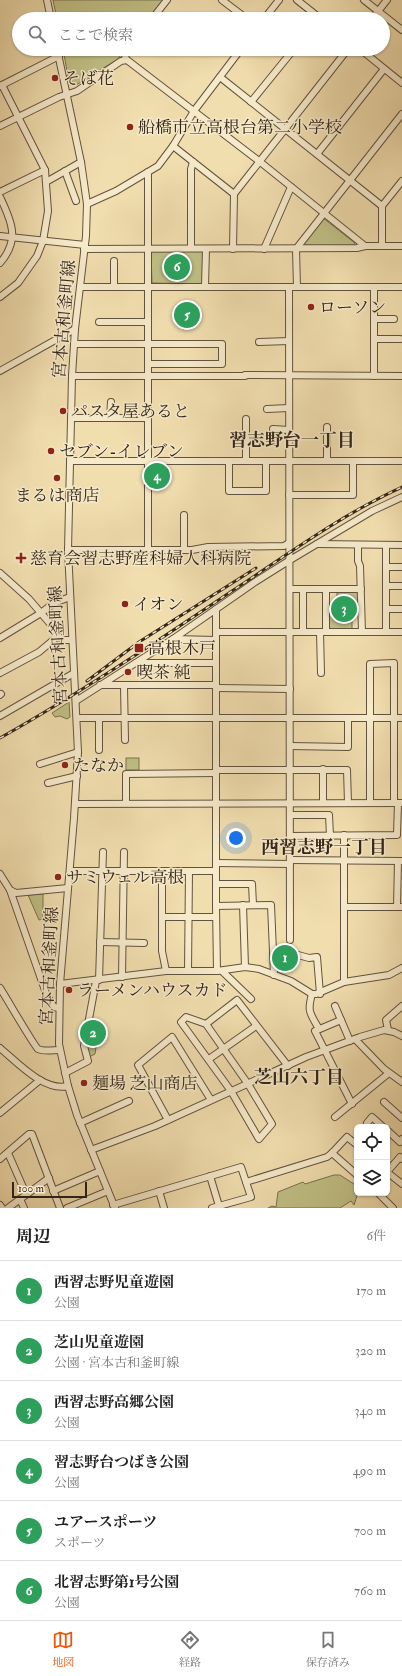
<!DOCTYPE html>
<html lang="ja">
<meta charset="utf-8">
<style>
body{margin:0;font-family:"IM FELL Double Pica","Noto Serif JP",serif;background:#f2f2f2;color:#222}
.controls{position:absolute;right:12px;bottom:12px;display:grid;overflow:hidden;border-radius:6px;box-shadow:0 1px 3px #0004}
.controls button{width:36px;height:36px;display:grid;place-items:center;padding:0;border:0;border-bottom:1px solid #e0e0e0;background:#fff;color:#222;font:20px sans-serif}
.scale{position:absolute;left:12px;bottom:10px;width:75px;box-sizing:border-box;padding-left:4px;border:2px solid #332518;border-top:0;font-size:11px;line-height:14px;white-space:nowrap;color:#332518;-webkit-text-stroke:3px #f6eacb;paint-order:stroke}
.you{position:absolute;left:236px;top:838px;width:14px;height:14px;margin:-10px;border:3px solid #fff;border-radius:50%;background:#1a73e8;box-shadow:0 0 0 6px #1a73e833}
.badge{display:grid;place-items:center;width:26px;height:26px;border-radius:50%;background:#ea580c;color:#fff;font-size:13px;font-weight:700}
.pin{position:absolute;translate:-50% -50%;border:2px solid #fff;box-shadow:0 1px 4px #0006}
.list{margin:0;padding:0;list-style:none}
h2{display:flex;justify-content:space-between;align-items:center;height:52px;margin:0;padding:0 16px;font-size:17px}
h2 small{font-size:13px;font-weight:400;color:#767676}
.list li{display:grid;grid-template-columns:26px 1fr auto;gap:12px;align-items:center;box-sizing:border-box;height:60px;padding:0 16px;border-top:1px solid #e0e0e0}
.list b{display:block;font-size:15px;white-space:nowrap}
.list p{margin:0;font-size:13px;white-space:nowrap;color:#767676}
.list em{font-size:13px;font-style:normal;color:#767676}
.icon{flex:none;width:22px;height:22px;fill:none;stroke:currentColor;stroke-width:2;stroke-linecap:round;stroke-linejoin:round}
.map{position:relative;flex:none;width:402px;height:1208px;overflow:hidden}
.search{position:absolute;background:#fff;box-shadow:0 1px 3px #0004;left:12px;right:12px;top:12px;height:44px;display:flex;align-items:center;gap:10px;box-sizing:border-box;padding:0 14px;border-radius:22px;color:#767676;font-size:15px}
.sheet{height:412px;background:#fff}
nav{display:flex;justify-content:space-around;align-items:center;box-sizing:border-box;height:56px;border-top:1px solid #e0e0e0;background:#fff;font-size:11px;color:#767676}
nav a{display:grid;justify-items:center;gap:2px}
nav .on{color:#ea580c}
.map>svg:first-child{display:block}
.green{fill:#c0c086;stroke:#7a724f}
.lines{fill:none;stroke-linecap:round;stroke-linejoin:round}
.minor-casing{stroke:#62533e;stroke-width:8}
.minor{stroke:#f6eacb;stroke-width:6}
.rail-casing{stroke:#332518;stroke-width:3}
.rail{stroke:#f6eacb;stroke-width:1.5;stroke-dasharray:4.5;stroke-linecap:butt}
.poi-dot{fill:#8f2418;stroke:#f6eacb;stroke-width:1.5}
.labels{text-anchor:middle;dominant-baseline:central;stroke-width:3;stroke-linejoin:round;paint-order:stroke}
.poi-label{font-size:17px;fill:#332518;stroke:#f6eacb;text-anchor:start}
.street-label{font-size:17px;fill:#332518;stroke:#f6eacb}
.neighbourhood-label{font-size:18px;font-weight:bold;fill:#332518;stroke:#f6eacb}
</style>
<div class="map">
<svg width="402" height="1208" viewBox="0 0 402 1208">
<rect width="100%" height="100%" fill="#f1deaf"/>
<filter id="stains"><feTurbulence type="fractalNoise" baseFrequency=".005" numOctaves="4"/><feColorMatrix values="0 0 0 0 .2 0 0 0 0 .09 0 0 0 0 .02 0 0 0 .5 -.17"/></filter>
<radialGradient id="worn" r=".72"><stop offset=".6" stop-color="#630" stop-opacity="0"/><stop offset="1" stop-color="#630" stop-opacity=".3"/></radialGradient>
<g class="green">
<polygon points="53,0 164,0 149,19 57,19"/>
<polygon points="63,49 125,49 118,59 76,85 69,82"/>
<polygon points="323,218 355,243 353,246 304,246 303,243"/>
<polygon points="153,251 201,251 204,253 204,282 202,284 152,283 151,253"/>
<polygon points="154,465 162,466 162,485 151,484 151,467"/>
<polygon points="337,590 358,592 359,608 352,608 352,629 329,630 327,628 327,610 337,610"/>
<polygon points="69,702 70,717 67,719 60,716 55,717 52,713"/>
<rect x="126" y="758" width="13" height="12"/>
<polygon points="43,894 43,919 39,920 28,895"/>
<polygon points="276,950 296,955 293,964 276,961"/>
<polygon points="91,1020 100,1021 95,1054 89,1057 86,1046"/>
<polygon points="334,1175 340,1175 357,1186 358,1193 354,1205 351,1201 340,1208 268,1208 272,1206 276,1207 278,1192 303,1182 305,1184"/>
</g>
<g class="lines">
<g class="minor-casing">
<g id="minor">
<polyline points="47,0 51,19"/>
<polyline points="222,0 247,19"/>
<polyline points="297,0 321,19"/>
<polyline points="364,0 402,30"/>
<polyline points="152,19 167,0"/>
<polyline points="264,19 279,0"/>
<polyline points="372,19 387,0"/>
<polyline points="57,49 81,162 87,204 86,236 75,329 72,376 68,550 78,752 74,818 60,984 59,1044 68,1086 77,1115 115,1208"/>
<polyline points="360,49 402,83"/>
<polyline points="125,59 126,53 129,49"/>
<polyline points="220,77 382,206"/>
<polyline points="0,86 59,56"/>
<polyline points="251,102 294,49"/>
<polyline points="0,126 59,97 77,91 121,61 127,60 259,161 365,246"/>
<polyline points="173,146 234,194"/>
<polyline points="317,154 384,69"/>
<polyline points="65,171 76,201"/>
<polyline points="46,182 81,162"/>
<polyline points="0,192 45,170"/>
<path d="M0,197C12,222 20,240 0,263"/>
<polyline points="87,204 116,191 158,166 173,146 194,111 241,49"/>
<polyline points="0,236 85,245"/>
<polyline points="382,246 382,206 402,181"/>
<polyline points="191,248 191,169 193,162"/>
<polyline points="84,249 357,248 365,246 402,246"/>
<polyline points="233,249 234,194 348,49"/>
<polyline points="264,249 291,187"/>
<polyline points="114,261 114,287"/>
<polyline points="80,287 402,287"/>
<polyline points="205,287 206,249"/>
<polyline points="289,287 290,940"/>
<polyline points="297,287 296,249 402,114"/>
<polyline points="374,287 374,376"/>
<polyline points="0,297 18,283 37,256 43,241 48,211 45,170 2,85"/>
<polyline points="374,319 394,319"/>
<polyline points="99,322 148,322"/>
<polyline points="374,339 400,339"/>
<polyline points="259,342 289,341"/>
<polyline points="74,344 222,344 222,364 148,364"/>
<polyline points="0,371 75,329"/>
<polyline points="245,375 402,376"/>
<polyline points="72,376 245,376"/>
<polyline points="267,409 289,408"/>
<polyline points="72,418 148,418"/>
<polyline points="110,418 111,402"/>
<polyline points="273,429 289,430"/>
<polyline points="70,461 402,461"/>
<polyline points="229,461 229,491 266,491 266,461"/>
<polyline points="246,461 246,419"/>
<polyline points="327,461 327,427"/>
<polyline points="289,495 353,495 353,461"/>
<polyline points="317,544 402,545"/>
<polyline points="358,545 358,561 360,566 362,632"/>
<polyline points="386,545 386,632"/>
<polyline points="148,549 148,172"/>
<polyline points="68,550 192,550 208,547 284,546 289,543"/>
<polyline points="184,550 184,515"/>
<polyline points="386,567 402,567"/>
<polyline points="0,573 29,599 52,626 58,636 63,640 72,640"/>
<polyline points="386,586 402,586"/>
<polyline points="290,589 361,589"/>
<polyline points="303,589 303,632"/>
<polyline points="216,609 216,906 217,971"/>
<polyline points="386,609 402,609"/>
<polyline points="216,632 402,632"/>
<polyline points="320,632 321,673"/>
<polyline points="326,632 326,589"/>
<polyline points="0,638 41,613 54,603 70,597"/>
<polyline points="173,639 216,640"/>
<polyline points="136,663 216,663"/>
<polyline points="0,673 39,652 58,636"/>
<polyline points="100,685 216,685"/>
<polyline points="124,686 125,740"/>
<polyline points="216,688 290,689"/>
<polyline points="0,695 1,694"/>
<polyline points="76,701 173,639 255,582 290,560 372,511 402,497"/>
<polyline points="0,716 74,673"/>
<polyline points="77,718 402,718"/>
<polyline points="290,746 348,747 348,718"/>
<polyline points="99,750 99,718"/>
<polyline points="40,764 78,752"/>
<polyline points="216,770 347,770 348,803"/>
<polyline points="48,783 77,776"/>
<polyline points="126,803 126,774 216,773"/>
<polyline points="323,803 323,769"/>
<polyline points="370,803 370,664 394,663 394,803"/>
<polyline points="75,804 402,803"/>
<polyline points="290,815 329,815 330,836"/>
<polyline points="290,836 397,835 398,803"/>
<polyline points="290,860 402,861"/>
<polyline points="216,863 290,864"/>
<polyline points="70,871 216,871"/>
<polyline points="162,871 162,951 166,971"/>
<polyline points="0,874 10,890 16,893 68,888"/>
<polyline points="216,884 252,884 253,905"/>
<polyline points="10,890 47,996 54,1007 59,1008"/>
<polyline points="243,905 245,967"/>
<polyline points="216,906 271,905 274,975"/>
<polyline points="345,907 402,907"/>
<polyline points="397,907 398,861"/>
<polyline points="162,917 216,917"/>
<polyline points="100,942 144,943"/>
<polyline points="273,948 309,958 317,957 320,994"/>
<polyline points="188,971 189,871"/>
<polyline points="222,971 251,999"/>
<polyline points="122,977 124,852"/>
<polyline points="99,980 103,852"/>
<polyline points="344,982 344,835"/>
<polyline points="60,984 166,971 217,971 245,967 259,969 291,981 312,994 316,994 344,982 389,975 402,968"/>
<path d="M0,988C6,997 34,1046 38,1049C44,1052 53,1050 60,1050"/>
<path d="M312,994C307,1012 310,1013 319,1029"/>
<polyline points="335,1006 350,1041"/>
<polygon points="186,1017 206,1024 248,1084 272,1124 259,1139 231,1091 181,1022"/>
<polyline points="341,1020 315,1031 352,1104"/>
<polyline points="206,1024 237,1000 288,1066"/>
<polyline points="388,1030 386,1020 402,1006"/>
<polyline points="355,1039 384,1069 402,1082"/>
<path d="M0,1048C17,1062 44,1092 68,1086"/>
<polyline points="209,1059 256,1026"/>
<polyline points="65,1073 88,1061 84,1046 96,981"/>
<polyline points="384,1102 402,1118"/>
<polyline points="0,1113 40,1080"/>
<polyline points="335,1117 389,1073"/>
<polyline points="168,1120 138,1065 172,1037 211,1100"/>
<polyline points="80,1123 129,1101"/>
<polyline points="367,1123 372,1117 383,1127"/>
<polyline points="387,1130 400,1142 402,1139"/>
<polyline points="91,1150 155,1126 306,1057 360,1037 384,1030 394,1032 402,1036"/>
<polyline points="8,1153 26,1194"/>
<polyline points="332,1153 357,1175"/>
<polyline points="0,1159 29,1134 32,1134 60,1208"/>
<polyline points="387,1172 400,1157 402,1159"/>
<polyline points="387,1172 402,1184"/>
<polyline points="210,1176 219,1206"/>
<polyline points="246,1182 327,1157 332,1153 347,1137 357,1145"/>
<polyline points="53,1191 100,1171"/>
<polyline points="159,1191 164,1208"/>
<polyline points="378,1193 393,1208"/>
<polyline points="20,1199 24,1208"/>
<polyline points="0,1205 2,1208"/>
<polyline points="113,1205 241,1167 251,1197 212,1208"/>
<polyline points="8,1208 49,1178"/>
<polyline points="67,1208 108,1191"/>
</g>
</g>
<use href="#minor" class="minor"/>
<g class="rail-casing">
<g id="rail">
<polyline points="87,681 139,642 256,568"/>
<path d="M0,738C80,693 156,642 232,591C288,554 341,515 402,487"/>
</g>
</g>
<use href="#rail" class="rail"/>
</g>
<g class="poi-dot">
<circle cx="55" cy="78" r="4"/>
<circle cx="130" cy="127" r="4"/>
<circle cx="311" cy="307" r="4"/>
<circle cx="63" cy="411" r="4"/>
<circle cx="51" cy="451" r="4"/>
<circle cx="57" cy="478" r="4"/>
<path d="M19 552h4v4h4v4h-4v4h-4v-4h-4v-4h4z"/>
<circle cx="125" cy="604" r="4"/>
<rect x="134" y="643" width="10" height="10" rx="2"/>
<circle cx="128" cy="672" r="4"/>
<circle cx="65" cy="765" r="4"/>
<circle cx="58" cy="877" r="4"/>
<circle cx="69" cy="990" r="4"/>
<circle cx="84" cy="1083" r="4"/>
</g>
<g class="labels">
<g class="poi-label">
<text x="63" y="78">そば花</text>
<text x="138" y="127">船橋市立高根台第二小学校</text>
<text x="319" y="307">ローソン</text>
<text x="71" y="411">パスタ屋あると</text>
<text x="59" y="451">セブン-イレブン</text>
<text x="57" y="495" text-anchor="middle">まるは商店</text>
<text x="30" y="558">慈育会習志野産科婦人科病院</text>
<text x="133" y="604">イオン</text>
<text x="148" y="648">高根木戸</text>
<text x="136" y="672">喫茶 純</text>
<text x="73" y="765">たなか</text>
<text x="66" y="877">サミウェル高根</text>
<text x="77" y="990">ラーメンハウスカド</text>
<text x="92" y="1083">麺場 芝山商店</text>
</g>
<g class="street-label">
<text transform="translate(64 319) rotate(-85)">宮本古和釜町線</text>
<text transform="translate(58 645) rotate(-93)">宮本古和釜町線</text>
<text transform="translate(49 966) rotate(-87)">宮本古和釜町線</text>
</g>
<g class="neighbourhood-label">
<text x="292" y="440">習志野台一丁目</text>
<text x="324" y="847">西習志野一丁目</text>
<text x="299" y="1077">芝山六丁目</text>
</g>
</g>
<rect width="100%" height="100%" filter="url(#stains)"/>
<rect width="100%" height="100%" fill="url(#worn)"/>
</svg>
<div class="controls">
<button><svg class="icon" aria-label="locate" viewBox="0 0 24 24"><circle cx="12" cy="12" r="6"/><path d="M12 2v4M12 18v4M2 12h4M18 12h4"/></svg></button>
<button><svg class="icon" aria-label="layers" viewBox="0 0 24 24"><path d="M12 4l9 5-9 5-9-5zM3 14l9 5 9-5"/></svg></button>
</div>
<div class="scale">100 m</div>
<div class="you"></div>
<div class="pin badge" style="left:285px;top:958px;background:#2e9e5b">1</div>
<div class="pin badge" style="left:93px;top:1033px;background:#2e9e5b">2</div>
<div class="pin badge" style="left:344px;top:609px;background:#2e9e5b">3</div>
<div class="pin badge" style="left:157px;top:476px;background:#2e9e5b">4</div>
<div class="pin badge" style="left:187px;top:315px;background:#2e9e5b">5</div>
<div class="pin badge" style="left:177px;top:267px;background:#2e9e5b">6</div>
<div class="search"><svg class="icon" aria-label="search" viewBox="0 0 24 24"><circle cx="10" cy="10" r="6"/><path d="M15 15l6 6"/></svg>ここで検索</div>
</div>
<section class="sheet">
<h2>周辺<small>6件</small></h2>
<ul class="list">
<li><span class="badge" style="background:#2e9e5b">1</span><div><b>西習志野児童遊園</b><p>公園</p></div><em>170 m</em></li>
<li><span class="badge" style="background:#2e9e5b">2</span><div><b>芝山児童遊園</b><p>公園 · 宮本古和釜町線</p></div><em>320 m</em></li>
<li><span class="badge" style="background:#2e9e5b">3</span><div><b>西習志野高郷公園</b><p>公園</p></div><em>340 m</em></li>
<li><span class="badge" style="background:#2e9e5b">4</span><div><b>習志野台つばき公園</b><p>公園</p></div><em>490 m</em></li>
<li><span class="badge" style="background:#2e9e5b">5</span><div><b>ユアースポーツ</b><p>スポーツ</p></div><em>700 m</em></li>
<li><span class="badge" style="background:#2e9e5b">6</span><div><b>北習志野第1号公園</b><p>公園</p></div><em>760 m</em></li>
</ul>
</section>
<nav>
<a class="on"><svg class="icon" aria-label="map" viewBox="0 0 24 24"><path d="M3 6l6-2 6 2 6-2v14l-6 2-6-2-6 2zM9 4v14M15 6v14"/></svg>地図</a>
<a><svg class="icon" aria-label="directions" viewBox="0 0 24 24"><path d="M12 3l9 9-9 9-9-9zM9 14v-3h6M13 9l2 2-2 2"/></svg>経路</a>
<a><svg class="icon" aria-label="saved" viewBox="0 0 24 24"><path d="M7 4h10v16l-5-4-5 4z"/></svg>保存済み</a>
</nav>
